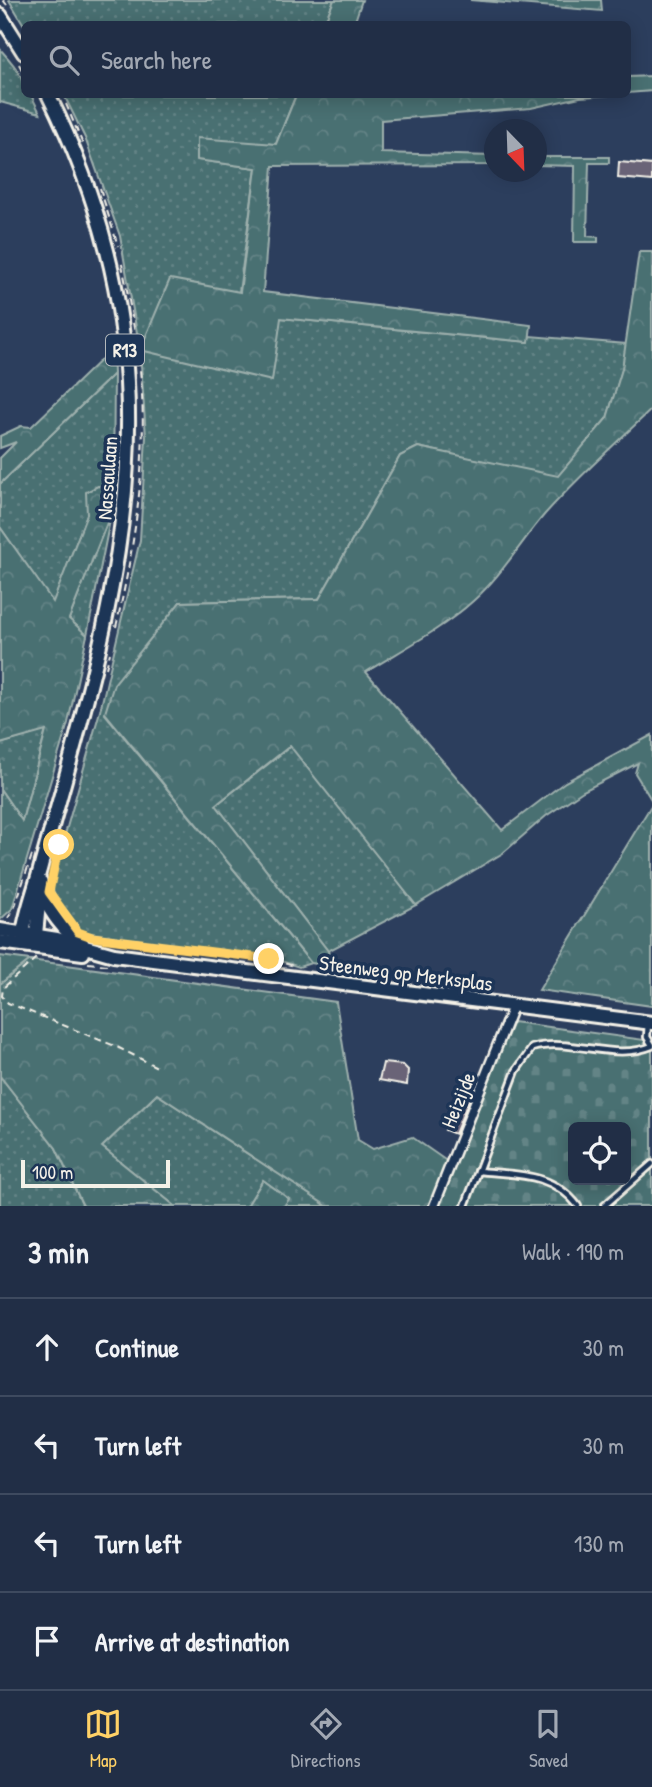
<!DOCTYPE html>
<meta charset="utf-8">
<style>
body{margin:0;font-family:"Patrick Hand",sans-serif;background:#29364d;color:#f1f3f6}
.controls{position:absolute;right:21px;bottom:21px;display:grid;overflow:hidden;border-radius:10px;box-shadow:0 4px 18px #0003}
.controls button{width:63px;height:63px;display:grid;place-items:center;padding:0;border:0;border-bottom:2px solid #3e4a5f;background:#212e46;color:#f1f3f6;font:35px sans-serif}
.compass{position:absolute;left:484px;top:119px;width:63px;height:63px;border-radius:50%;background:#212e46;box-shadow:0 4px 18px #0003;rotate:157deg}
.scale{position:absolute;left:21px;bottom:18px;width:149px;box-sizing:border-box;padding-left:7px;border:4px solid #f4f1e8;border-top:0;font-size:19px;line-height:24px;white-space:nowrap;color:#f4f1e8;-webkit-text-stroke:5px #1d3557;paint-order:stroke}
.stop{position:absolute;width:21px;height:21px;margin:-16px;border:5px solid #ffd166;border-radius:50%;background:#fff}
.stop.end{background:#ffd166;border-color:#fff;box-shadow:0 2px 7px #0008}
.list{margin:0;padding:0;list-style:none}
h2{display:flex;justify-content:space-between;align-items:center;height:91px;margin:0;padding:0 28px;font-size:30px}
h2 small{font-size:23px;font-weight:400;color:#a2a8b3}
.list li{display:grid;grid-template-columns:46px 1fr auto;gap:21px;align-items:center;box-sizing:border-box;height:98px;padding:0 28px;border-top:2px solid #3e4a5f}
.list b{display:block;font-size:26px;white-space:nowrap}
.list em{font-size:23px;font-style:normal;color:#a2a8b3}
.icon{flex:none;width:38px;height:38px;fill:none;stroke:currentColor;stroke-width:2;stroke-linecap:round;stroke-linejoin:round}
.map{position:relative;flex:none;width:652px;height:1206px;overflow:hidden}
.search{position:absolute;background:#212e46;box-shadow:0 4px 18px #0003;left:21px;right:21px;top:21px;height:77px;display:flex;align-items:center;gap:18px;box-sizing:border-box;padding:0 24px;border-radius:10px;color:#a2a8b3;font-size:26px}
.sheet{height:483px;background:#212e46}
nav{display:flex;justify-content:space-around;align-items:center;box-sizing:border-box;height:98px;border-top:2px solid #3e4a5f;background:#212e46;font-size:19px;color:#a2a8b3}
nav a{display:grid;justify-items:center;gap:4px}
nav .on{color:#ffd166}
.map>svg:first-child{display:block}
.grass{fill:url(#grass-dots);stroke:#9eb0ad;stroke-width:2}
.forest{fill:url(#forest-crowns);stroke:#9eb0ad;stroke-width:2}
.cemetery{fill:url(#cemetery-stones);stroke:#9eb0ad;stroke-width:2;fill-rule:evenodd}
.park{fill:url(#park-tufts);stroke:#9eb0ad;stroke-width:2}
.building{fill:#696477;stroke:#f4f1e8;stroke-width:2}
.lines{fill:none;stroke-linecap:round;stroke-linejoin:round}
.lane-casing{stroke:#f4f1e8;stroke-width:10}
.street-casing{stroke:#f4f1e8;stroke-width:13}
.secondary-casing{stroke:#f4f1e8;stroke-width:18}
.primary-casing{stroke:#f4f1e8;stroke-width:18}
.path{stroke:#f4f1e8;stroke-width:2;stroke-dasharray:7 5;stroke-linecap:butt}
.lane{stroke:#1d3557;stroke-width:4.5}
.street{stroke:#1d3557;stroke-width:8}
.secondary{stroke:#1d3557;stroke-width:12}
.primary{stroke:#1d3557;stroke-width:12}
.route{stroke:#ffd166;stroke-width:9}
.labels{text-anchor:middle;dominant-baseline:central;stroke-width:7;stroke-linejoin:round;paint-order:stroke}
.shield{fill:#1d3557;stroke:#b4b9bc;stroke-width:2}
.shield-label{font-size:19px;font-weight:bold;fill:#f4f1e8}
.street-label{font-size:21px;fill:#f4f1e8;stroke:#1d3557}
</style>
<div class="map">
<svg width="652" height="1206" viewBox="0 0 652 1206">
<defs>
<pattern id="grass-dots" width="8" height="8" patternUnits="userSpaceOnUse" patternTransform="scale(1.75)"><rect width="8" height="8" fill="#496f72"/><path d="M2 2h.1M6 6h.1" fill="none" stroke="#648486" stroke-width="1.8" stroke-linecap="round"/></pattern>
<pattern id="forest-crowns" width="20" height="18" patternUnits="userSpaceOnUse" patternTransform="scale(1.75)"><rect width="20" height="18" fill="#496f72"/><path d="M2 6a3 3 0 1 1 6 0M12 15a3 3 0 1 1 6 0" fill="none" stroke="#648486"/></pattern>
<pattern id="cemetery-stones" width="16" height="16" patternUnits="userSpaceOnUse" patternTransform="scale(1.75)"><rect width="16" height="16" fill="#496f72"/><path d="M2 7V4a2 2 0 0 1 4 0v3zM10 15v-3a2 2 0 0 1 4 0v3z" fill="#648486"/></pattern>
<pattern id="park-tufts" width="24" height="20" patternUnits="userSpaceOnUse" patternTransform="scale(1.75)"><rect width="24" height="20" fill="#496f72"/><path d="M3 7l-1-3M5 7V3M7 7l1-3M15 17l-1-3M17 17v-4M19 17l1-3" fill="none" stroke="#648486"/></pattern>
</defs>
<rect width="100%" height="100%" fill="#2c3e5d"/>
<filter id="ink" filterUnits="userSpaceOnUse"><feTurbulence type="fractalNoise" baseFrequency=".0143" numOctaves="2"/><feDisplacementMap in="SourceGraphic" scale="14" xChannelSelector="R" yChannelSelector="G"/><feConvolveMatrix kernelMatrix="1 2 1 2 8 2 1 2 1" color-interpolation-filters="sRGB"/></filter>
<g filter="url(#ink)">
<g class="grass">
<polygon points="9,0 334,0 324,24 24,25"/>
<path d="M0,49C13,64 24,74 24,94L31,95L40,113L0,102Z"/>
<polygon points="64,95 296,95 276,144 197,160 256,168 239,292 271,381 280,318 528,342 530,336 626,344 622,370 607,418 558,477 418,447 400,456 319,599 180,602 105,714 311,963 299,967 272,958 82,932 55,896 51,884 100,711 140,540 146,437 140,350 120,236 85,138"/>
<polygon points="114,374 113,490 98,486 87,492 87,514 53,603 0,527 0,484"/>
<polygon points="112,510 87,635 69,619"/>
<polygon points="46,730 22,821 0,789 0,744"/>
<polygon points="291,746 416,905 328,951 216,805"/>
<polygon points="0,1076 56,1148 83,1206 0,1206"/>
<polygon points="157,1094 327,1206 284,1206 289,1199 263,1180 247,1206 175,1206 102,1147"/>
</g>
<g class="forest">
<polygon points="334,0 362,0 354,24 324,24"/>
<polygon points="470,0 601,0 602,11"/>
<polygon points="652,76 652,91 628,93 628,77"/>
<polygon points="296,95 611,95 580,97 531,108 381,120 381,153 494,156 494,165 273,166 263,292 531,325 529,342 281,318 272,381 140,350 170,279 240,292 256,168 197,160 197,138 276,144"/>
<polygon points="537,157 609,157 609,163 589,163 587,236 598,237 598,242 574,242 575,166 537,165"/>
<path d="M639,252H652V409C616,443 578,477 545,514C520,543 502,575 473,601C441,630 403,649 366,672L502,830L565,782L652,735V801L635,773L638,763L583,791L546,816L503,853L416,905L290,746L216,805L328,951L332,966L311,963L105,713L114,684L180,602L319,599L400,456L418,447L558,476L607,418L622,369Z"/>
<polygon points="113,348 114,374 0,484 0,458 16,442 0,448 0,436 21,426 31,427"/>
<polygon points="98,486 113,490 112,510 69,619 87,635 68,723 12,909 0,920 0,789 22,821 46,731 0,744 0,527 53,602 87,514 86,492"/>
<polygon points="652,804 652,1006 539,990"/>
<polygon points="30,960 336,1002 358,1140 373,1149 412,1137 448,1162 430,1206 327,1206 157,1094 102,1147 175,1206 83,1206 56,1148 0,1076 0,984"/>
<polygon points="263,1180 289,1199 284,1206 247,1206"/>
</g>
<path class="cemetery" d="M513,1022L652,1041V1206H438ZM573,1127H626V1180H573Z"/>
<polygon class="park" points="0,956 30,960 0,984"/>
<g class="building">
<polygon points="619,162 652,165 652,181 618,178"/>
<polygon points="383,1063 403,1065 408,1070 407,1085 379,1080"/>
<polygon points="466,1081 475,1085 455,1134 445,1130"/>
</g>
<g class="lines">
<g class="lane-casing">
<g id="lane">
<polyline points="648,1023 647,1037 652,1045"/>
<path d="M478,1171C517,1175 552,1172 578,1206"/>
<path d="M465,1206L516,1071L532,1048C571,1037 614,1062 652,1046"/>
<polyline points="604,1206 652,1164"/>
</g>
</g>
<g class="street-casing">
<polyline id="street" points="434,1206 513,1006"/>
</g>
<g class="secondary-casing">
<g id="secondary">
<path d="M40,892C50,910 63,933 82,942"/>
<polyline points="0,930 57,939 114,955 652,1023"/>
<polyline points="0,942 83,953"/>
</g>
</g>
<g class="primary-casing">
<g id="primary">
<polyline points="0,15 24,53"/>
<path d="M23,933C27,908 36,886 42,862C56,812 70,763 83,713C143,489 154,308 48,94"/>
<polyline points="36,935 41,882"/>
</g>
</g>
<g class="path">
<polyline points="3,0 7,5"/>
<polyline points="19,64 24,74"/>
<polyline points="66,104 84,147"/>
<polyline points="100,188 118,246"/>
<path d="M116,627C135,544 149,456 140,370C136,333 128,296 121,259"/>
<polyline points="106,668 110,653"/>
<polyline points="8,918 14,909 33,852"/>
<polyline points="95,937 269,959 294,966"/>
<polyline points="36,958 3,988 2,996 8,1003 115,1046 157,1067"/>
<polyline points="88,963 107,965"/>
</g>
<use href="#lane" class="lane"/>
<use href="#street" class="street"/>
<use href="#secondary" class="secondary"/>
<use href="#primary" class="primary"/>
</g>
</g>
<g class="lines" filter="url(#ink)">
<polyline class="route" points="59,845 49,892 78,932 92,937 269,959"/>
</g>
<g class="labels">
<rect class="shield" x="106" y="334.5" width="38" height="31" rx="5"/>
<g class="shield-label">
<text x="125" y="350">R13</text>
</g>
<g class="street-label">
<text transform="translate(107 478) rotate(-86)">Nassaulaan</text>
<text transform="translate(406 973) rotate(7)">Steenweg op Merksplas</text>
<text transform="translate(458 1100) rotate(-68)">Heizijde</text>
</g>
</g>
</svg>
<div class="controls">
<button><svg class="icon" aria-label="locate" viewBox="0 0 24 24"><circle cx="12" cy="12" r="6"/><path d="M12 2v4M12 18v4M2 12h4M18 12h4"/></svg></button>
</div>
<svg class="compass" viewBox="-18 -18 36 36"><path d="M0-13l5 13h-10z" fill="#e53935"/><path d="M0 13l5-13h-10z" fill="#a2a8b3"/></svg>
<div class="scale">100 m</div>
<div class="stop" style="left:59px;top:845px"></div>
<div class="stop end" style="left:269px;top:959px"></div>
<div class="search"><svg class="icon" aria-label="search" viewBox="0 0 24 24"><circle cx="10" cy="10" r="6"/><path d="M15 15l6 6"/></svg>Search here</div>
</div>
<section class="sheet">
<h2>3 min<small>Walk · 190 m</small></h2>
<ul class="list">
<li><svg class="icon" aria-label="ahead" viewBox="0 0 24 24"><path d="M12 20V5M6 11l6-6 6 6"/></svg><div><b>Continue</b></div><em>30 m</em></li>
<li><svg class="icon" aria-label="left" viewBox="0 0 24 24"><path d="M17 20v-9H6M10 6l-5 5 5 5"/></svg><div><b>Turn left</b></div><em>30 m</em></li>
<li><svg class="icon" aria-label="left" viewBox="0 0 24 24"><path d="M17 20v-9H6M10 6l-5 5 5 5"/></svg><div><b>Turn left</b></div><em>130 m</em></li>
<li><svg class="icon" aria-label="arrive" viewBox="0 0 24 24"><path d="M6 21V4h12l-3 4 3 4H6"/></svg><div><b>Arrive at destination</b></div></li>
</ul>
</section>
<nav>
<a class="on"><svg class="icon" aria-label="map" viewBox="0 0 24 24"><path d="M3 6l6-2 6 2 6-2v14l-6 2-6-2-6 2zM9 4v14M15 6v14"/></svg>Map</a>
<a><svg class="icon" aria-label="directions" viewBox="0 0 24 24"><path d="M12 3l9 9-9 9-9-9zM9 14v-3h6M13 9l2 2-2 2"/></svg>Directions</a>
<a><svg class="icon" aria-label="saved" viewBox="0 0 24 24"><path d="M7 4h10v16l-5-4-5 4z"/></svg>Saved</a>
</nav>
